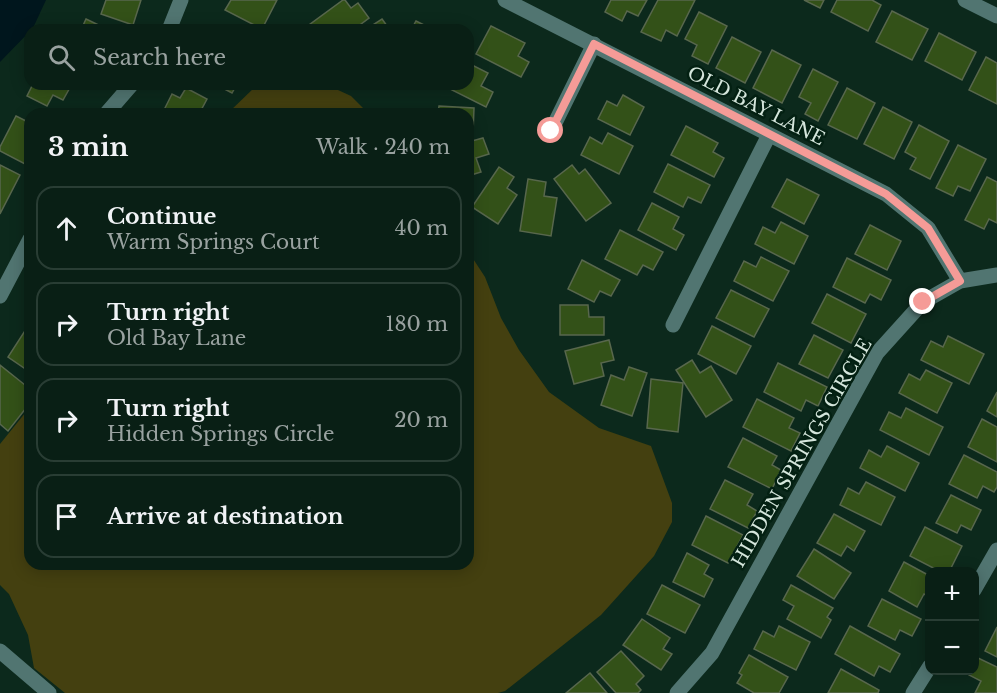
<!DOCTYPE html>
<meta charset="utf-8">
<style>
body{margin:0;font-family:"Libre Baskerville",serif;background:#172c22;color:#f1f3f6}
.controls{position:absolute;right:18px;bottom:18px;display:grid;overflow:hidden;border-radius:12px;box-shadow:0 3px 15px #0003}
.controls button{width:54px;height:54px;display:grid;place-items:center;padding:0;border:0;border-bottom:2px solid #293d34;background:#091f15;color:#f1f3f6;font:30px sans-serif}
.stop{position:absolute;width:18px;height:18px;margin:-14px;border:4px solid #f59b97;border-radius:50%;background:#fff}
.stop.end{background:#f59b97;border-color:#fff;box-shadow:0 2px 6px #0008}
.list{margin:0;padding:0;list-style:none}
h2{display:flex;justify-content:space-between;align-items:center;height:78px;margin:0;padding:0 24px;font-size:26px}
h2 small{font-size:20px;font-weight:400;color:#99a2a0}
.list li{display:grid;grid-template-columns:39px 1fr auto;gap:18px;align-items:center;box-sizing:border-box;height:84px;margin:0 12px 12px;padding:0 12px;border:2px solid #293d34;border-radius:18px}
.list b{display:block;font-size:22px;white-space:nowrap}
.list p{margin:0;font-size:20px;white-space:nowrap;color:#99a2a0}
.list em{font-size:20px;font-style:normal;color:#99a2a0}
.icon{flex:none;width:33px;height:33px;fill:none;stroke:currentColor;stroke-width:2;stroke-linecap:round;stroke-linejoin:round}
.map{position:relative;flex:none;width:997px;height:693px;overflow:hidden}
.search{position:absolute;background:#091f15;box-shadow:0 3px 15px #0003;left:24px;top:24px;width:450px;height:66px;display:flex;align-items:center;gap:15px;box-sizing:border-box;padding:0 21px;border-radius:18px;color:#99a2a0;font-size:22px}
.panel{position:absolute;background:#091f15;box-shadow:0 3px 15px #0003;left:24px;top:108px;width:450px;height:462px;border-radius:18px}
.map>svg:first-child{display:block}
.green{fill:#444010}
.water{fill:#00161d}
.building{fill:#335118;stroke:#58674d;stroke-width:1.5}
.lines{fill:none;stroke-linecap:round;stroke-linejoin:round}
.minor{stroke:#517571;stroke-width:15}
.route{stroke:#f59b97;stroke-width:8}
.labels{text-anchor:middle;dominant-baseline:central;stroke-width:5;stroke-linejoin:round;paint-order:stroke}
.street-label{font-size:18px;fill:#d5e6dc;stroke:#032012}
</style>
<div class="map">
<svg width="997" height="693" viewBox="0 0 997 693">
<rect width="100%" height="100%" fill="#0c291c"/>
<g class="green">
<polygon points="258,84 325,84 351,96 369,114 227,114"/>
<polygon points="468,251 485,277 501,318 519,350 549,392 599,428 651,446 672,503 672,522 654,556 601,615 505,691 498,693 65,693 34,668 28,635 9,594 0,585 0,444 30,407 30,564 468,564"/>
</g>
<polygon class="water" points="0,0 46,0 33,28 0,62"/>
<g class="building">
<polygon points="106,0 141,0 133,25 101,14"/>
<polygon points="231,0 277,0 262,29 225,10"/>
<polygon points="343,0 345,0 351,8 358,3 369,18 353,30 313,30 309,25"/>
<polygon points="611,0 647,0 638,16 627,11 622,21 605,12"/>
<polygon points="658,0 695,0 677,36 666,30 661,41 641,32"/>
<polygon points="804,0 824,0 820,8"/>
<polygon points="837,0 872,0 881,5 868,31 831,12"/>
<polygon points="892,11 928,29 912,60 876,42"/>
<polygon points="699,12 727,26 708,64 692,56 697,45 685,39"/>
<polygon points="86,19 109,30 81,30"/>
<polygon points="382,19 390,30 365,30"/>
<polygon points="416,21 434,30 411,30"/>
<polygon points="491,26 525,43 518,56 529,62 521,77 476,54"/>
<polygon points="939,33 976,52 962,80 925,61"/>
<polygon points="732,37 761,52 745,83 716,68"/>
<polygon points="772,50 801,65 782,103 753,88"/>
<polygon points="986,57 997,63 997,104 969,90"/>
<polygon points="468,63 488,73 481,86 493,92 486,107 448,88 450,84 468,84"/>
<polygon points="813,69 838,82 818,121 805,114 811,103 799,97"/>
<polygon points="33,84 72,84 63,100 53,95 47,106 27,96"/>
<polygon points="215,84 237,84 232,93"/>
<polygon points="186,88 207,99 199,114 162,114 172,94 180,98"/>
<polygon points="847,88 875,103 857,139 828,125"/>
<polygon points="623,95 644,107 630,135 598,119 607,101 617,106"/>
<polygon points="439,106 474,108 473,134 468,134 468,114 438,114"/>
<polygon points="883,107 912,122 894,159 864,144"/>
<polygon points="16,116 30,123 30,160 27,165 0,151 0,147"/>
<polygon points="919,125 949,141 930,179 910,169 916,158 905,152"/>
<polygon points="686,126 718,143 713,152 724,158 714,177 671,155"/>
<polygon points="608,133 633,146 619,174 581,155 590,137 602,144"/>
<polygon points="483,138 489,154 476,158 481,172 468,176 468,142"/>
<polygon points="958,145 986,159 970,191 958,186 953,196 936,188"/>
<polygon points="668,164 710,185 701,203 688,197 683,207 654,192"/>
<polygon points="0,165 20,175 0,214"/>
<polygon points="572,165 579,174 585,169 611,203 586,221 554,179"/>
<polygon points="499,167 514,177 507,188 517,195 498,224 472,207"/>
<polygon points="987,177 997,182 997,223 989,219 984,229 965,220"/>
<polygon points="528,179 546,182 544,196 557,198 551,236 520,231"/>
<polygon points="787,179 819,195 804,224 772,207"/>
<polygon points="652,203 679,217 673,229 684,235 676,250 638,230"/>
<polygon points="781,222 808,236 794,264 755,244 763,227 775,233"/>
<polygon points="870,225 901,241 887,270 855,254"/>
<polygon points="620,230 663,252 653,270 643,265 637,275 605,259"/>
<polygon points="761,257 789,271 773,301 734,281 744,261 756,267"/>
<polygon points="847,258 891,280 881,300 870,294 865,303 833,287"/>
<polygon points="582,260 620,280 611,296 600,291 594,302 568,289"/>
<polygon points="731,290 769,309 754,337 716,318"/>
<polygon points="827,294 866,314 851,343 812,323"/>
<polygon points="560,305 588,305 589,317 604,317 604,335 560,335"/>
<polygon points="30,323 30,372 8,357"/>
<polygon points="712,326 751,346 736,374 698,354"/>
<polygon points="814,335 843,350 828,378 799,364"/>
<polygon points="948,336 984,354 969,384 921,360 931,341 943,347"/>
<polygon points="609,340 614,360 601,363 604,376 574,384 565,351"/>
<polygon points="692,360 700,373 711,366 732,400 706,417 676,370"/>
<polygon points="778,363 827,387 818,406 806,400 801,411 764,392"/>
<polygon points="0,365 30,389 30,403 8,431 0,424"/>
<polygon points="629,367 647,373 632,416 601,405 611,375 624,380"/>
<polygon points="926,370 952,383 937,413 899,393 909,374 920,380"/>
<polygon points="651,379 683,383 678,432 647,428"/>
<polygon points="997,392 997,417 987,411"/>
<polygon points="757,399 794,418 789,428 800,433 791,451 743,427"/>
<polygon points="906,408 943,427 929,455 880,430 889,412 901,418"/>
<polygon points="982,419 997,427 997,462 968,447"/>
<polygon points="743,438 777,456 772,465 781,470 772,489 728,467"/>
<polygon points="887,446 919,463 905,491 860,468 869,450 881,457"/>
<polygon points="964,455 997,472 997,487 994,492 983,486 977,498 949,484"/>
<polygon points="725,480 753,494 747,505 757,511 748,528 710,509"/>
<polygon points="866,482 895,497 881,525 840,505 848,488 859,494"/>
<polygon points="951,495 981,510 971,530 961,525 957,533 936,523"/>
<polygon points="834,514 865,531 854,551 847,546 841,556 817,543"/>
<polygon points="706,516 743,535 728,563 692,545"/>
<polygon points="925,527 962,546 949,572 941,572 910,556"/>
<polygon points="814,549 851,573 834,599 797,576"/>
<polygon points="687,553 709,565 704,574 713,579 704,597 673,582"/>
<polygon points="904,562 930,576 930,597 924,594 917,607 889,591"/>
<polygon points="662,585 700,605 685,633 647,614"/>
<polygon points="791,585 833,608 827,617 831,620 821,638 787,619 794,606 783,600"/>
<polygon points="882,599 921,619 912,636 900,630 895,640 868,626"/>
<polygon points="642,619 670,638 663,649 672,654 661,670 623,645"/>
<polygon points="779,626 810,642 796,670 754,649 763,631 774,637"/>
<polygon points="850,626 900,654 890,672 879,666 874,676 835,654"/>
<polygon points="997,627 997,657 985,651"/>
<polygon points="621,651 644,676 636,684 641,690 638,693 616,693 597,672"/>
<polygon points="749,655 788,677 779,693 754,693 737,683 742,675 739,673"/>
<polygon points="978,658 997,667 997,693 975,693 981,681 969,675 971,670 974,670 974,665"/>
<polygon points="841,669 879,690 878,693 828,693"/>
<polygon points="590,673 607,693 566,693"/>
</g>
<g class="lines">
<g class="minor">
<polyline points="505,0 886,194 928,228 960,281"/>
<polyline points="965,0 997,16"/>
<polyline points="169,30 181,0"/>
<polyline points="106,114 132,84"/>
<polyline points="551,131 594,44"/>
<polyline points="0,296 30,239"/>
<polyline points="673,325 769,135"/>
<polyline points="974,590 997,550"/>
<polyline points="0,651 49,693"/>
<polyline points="677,693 712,653 877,353 923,302 960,281 997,275"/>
<polyline points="913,693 930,666"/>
</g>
</g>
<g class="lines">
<polyline class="route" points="551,131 594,44 886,194 928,228 960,281 923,302"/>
</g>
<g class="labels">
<g class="street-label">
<text transform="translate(756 106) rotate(27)">OLD BAY LANE</text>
<text transform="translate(802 453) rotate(-60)">HIDDEN SPRINGS CIRCLE</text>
</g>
</g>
</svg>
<div class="controls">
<button>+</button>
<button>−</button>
</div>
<div class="stop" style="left:551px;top:131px"></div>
<div class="stop end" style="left:923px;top:302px"></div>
<div class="search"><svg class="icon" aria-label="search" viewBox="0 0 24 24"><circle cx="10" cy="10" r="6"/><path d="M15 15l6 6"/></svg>Search here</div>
<section class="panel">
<h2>3 min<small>Walk · 240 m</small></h2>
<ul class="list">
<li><svg class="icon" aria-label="ahead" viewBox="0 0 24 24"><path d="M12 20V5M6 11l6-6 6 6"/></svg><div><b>Continue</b><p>Warm Springs Court</p></div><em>40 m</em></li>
<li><svg class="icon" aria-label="right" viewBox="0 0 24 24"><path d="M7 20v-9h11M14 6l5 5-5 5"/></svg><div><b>Turn right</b><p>Old Bay Lane</p></div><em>180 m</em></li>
<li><svg class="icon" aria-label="right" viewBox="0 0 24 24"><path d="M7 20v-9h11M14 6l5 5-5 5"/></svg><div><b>Turn right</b><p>Hidden Springs Circle</p></div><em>20 m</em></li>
<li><svg class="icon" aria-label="arrive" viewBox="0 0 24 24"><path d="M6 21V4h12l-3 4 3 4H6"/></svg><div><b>Arrive at destination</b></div></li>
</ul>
</section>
</div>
